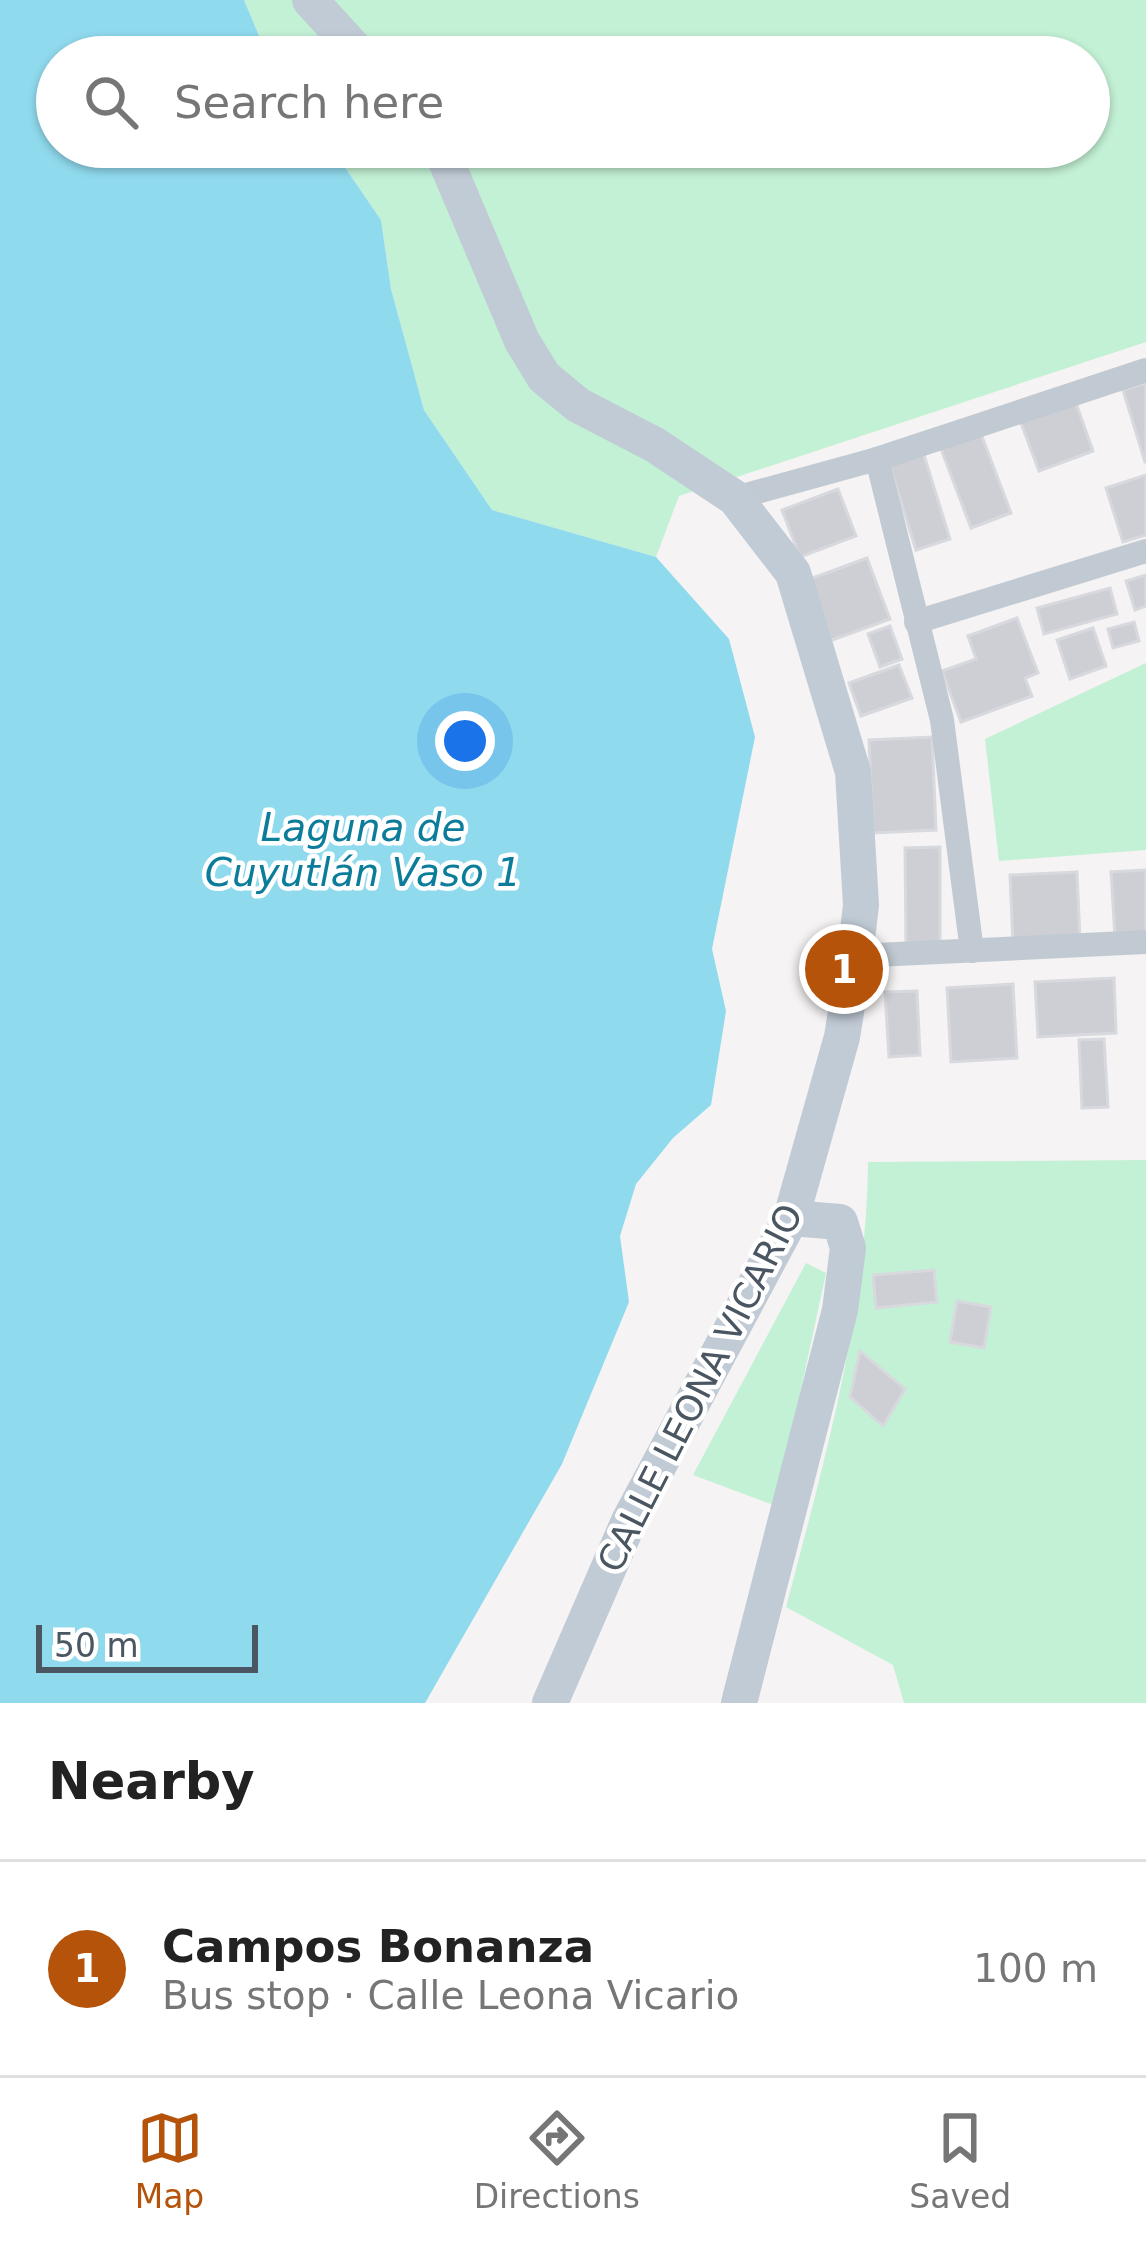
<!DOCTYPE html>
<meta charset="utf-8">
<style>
body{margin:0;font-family:"DejaVu Sans",sans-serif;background:#f6f6f6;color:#222}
.scale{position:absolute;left:36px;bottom:30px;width:222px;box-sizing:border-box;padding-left:12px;border:6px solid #4a5661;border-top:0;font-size:33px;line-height:42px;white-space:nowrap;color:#4a5661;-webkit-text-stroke:9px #fff;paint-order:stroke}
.you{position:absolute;left:465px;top:741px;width:42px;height:42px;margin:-30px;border:9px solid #fff;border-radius:50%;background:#1a73e8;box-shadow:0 0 0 18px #1a73e833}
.badge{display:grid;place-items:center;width:78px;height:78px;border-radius:50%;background:#b45309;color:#fff;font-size:39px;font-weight:700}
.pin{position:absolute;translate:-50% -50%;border:6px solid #fff;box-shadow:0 3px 12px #0006}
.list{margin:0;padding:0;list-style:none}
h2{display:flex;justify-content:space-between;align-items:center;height:156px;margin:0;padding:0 48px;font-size:51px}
h2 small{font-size:39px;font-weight:400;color:#767676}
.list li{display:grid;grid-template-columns:78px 1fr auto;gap:36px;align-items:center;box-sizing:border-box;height:216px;padding:0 48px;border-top:3px solid #e0e0e0}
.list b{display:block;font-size:45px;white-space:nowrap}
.list p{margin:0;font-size:39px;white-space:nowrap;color:#767676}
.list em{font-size:39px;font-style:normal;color:#767676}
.icon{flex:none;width:66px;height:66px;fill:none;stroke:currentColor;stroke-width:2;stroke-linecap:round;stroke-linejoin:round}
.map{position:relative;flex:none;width:1146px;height:1703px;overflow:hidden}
.search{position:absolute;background:#fff;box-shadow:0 3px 9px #0004;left:36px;right:36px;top:36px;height:132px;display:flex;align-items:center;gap:30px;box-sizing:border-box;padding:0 42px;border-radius:66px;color:#767676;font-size:45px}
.sheet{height:372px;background:#fff}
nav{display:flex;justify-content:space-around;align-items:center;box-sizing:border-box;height:168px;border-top:3px solid #e0e0e0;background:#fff;font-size:33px;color:#767676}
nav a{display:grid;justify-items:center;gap:6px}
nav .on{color:#b45309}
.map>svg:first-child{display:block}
.green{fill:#c3f1d5}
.water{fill:#90daee}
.building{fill:#cdcfd5;stroke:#d7d9de;stroke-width:3}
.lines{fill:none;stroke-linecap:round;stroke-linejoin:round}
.street{stroke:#c1cad2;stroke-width:24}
.secondary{stroke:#c1cbd6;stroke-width:36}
.labels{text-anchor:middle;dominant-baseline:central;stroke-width:9;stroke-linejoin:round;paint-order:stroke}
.street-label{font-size:36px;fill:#4a5661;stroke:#fff}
.water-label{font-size:39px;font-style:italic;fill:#0c7c9b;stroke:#fff}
</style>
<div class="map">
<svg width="1146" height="1703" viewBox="0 0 1146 1703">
<rect width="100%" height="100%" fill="#f5f3f3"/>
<g class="green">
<polygon points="244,0 1146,0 1146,342 679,496 656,557 492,510 424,410 391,289 381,220 331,147 1089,147 1089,57 268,57"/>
<polygon points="1146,663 1146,850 999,861 985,739"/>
<path d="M1146,1160V1703H904L893,1665L786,1607C824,1463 867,1312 868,1162Z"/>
<polygon points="806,1263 826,1273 776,1506 693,1475"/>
</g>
<polygon class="water" points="0,0 244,0 268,57 57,57 57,147 331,147 381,220 391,289 424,410 492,510 656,557 729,639 755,737 712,949 726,1011 711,1105 673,1138 636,1184 620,1236 629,1302 562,1464 425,1703 0,1703"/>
<g class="building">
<polygon points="1146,383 1146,462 1145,462 1123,390"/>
<polygon points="1073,395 1093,451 1039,471 1018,415"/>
<polygon points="978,426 1011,513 971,528 938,441"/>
<polygon points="923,452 950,539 916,550 889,463"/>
<polygon points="1146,475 1146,535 1123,542 1106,488"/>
<polygon points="838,489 856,536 800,557 782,510"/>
<polygon points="867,558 890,619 824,643 802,582"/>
<polygon points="1146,575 1146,606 1135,610 1126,581"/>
<polygon points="1110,588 1117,614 1044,634 1037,608"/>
<polygon points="1017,618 1038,673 1025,678 1032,696 961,722 942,671 976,659 968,636"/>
<polygon points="1134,622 1139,641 1113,648 1108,629"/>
<polygon points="890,626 902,659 880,667 868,634"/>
<polygon points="1093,628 1106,666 1070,679 1057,640"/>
<polygon points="899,665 912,698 861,716 849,683"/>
<polygon points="932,737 936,830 873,833 869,740"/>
<polygon points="940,847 940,943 906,943 905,848"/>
<polygon points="1146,870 1146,935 1115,937 1111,872"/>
<polygon points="1077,872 1080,940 1013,943 1010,875"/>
<polygon points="1114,978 1116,1033 1038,1037 1035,982"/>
<polygon points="1013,984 1017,1058 951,1062 947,988"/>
<polygon points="917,991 920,1055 889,1057 885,992"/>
<polygon points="1104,1039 1108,1107 1082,1108 1079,1040"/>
<polygon points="934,1270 937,1302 876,1308 873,1275"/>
<polygon points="957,1301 991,1307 984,1348 950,1342"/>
<polygon points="860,1351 905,1389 883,1426 850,1397"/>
</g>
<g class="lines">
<g class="street">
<polyline points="877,459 942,720 972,951"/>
<polyline points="735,498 877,459 1146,370"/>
<polyline points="916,622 1146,551"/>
<polyline points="855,956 1146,942"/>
</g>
<g class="secondary">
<polyline points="310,0 362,57"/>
<polyline points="440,147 522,341 544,377 578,405 655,445 735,498 793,573 853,772 861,905 855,956 842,1037 791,1218 629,1521 550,1703"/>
<polyline points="739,1703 840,1310 848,1248 840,1222 791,1218"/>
</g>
</g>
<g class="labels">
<g class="street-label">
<text transform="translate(700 1388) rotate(-63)">CALLE LEONA VICARIO</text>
</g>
<g class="water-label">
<text x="363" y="827">Laguna de<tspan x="363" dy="45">Cuyutlán Vaso 1</tspan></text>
</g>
</g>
</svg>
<div class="scale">50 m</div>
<div class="you"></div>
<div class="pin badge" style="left:844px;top:969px">1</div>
<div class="search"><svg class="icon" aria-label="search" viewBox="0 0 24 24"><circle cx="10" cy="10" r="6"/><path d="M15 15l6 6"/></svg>Search here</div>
</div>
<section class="sheet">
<h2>Nearby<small></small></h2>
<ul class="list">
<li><span class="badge">1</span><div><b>Campos Bonanza</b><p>Bus stop · Calle Leona Vicario</p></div><em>100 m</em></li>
</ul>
</section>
<nav>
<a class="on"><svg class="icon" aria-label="map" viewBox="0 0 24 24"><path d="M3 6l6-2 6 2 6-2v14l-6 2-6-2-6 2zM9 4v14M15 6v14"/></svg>Map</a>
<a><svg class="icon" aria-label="directions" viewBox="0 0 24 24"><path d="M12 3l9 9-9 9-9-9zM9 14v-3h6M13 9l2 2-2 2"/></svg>Directions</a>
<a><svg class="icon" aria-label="saved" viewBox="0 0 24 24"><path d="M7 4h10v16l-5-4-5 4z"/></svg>Saved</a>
</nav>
